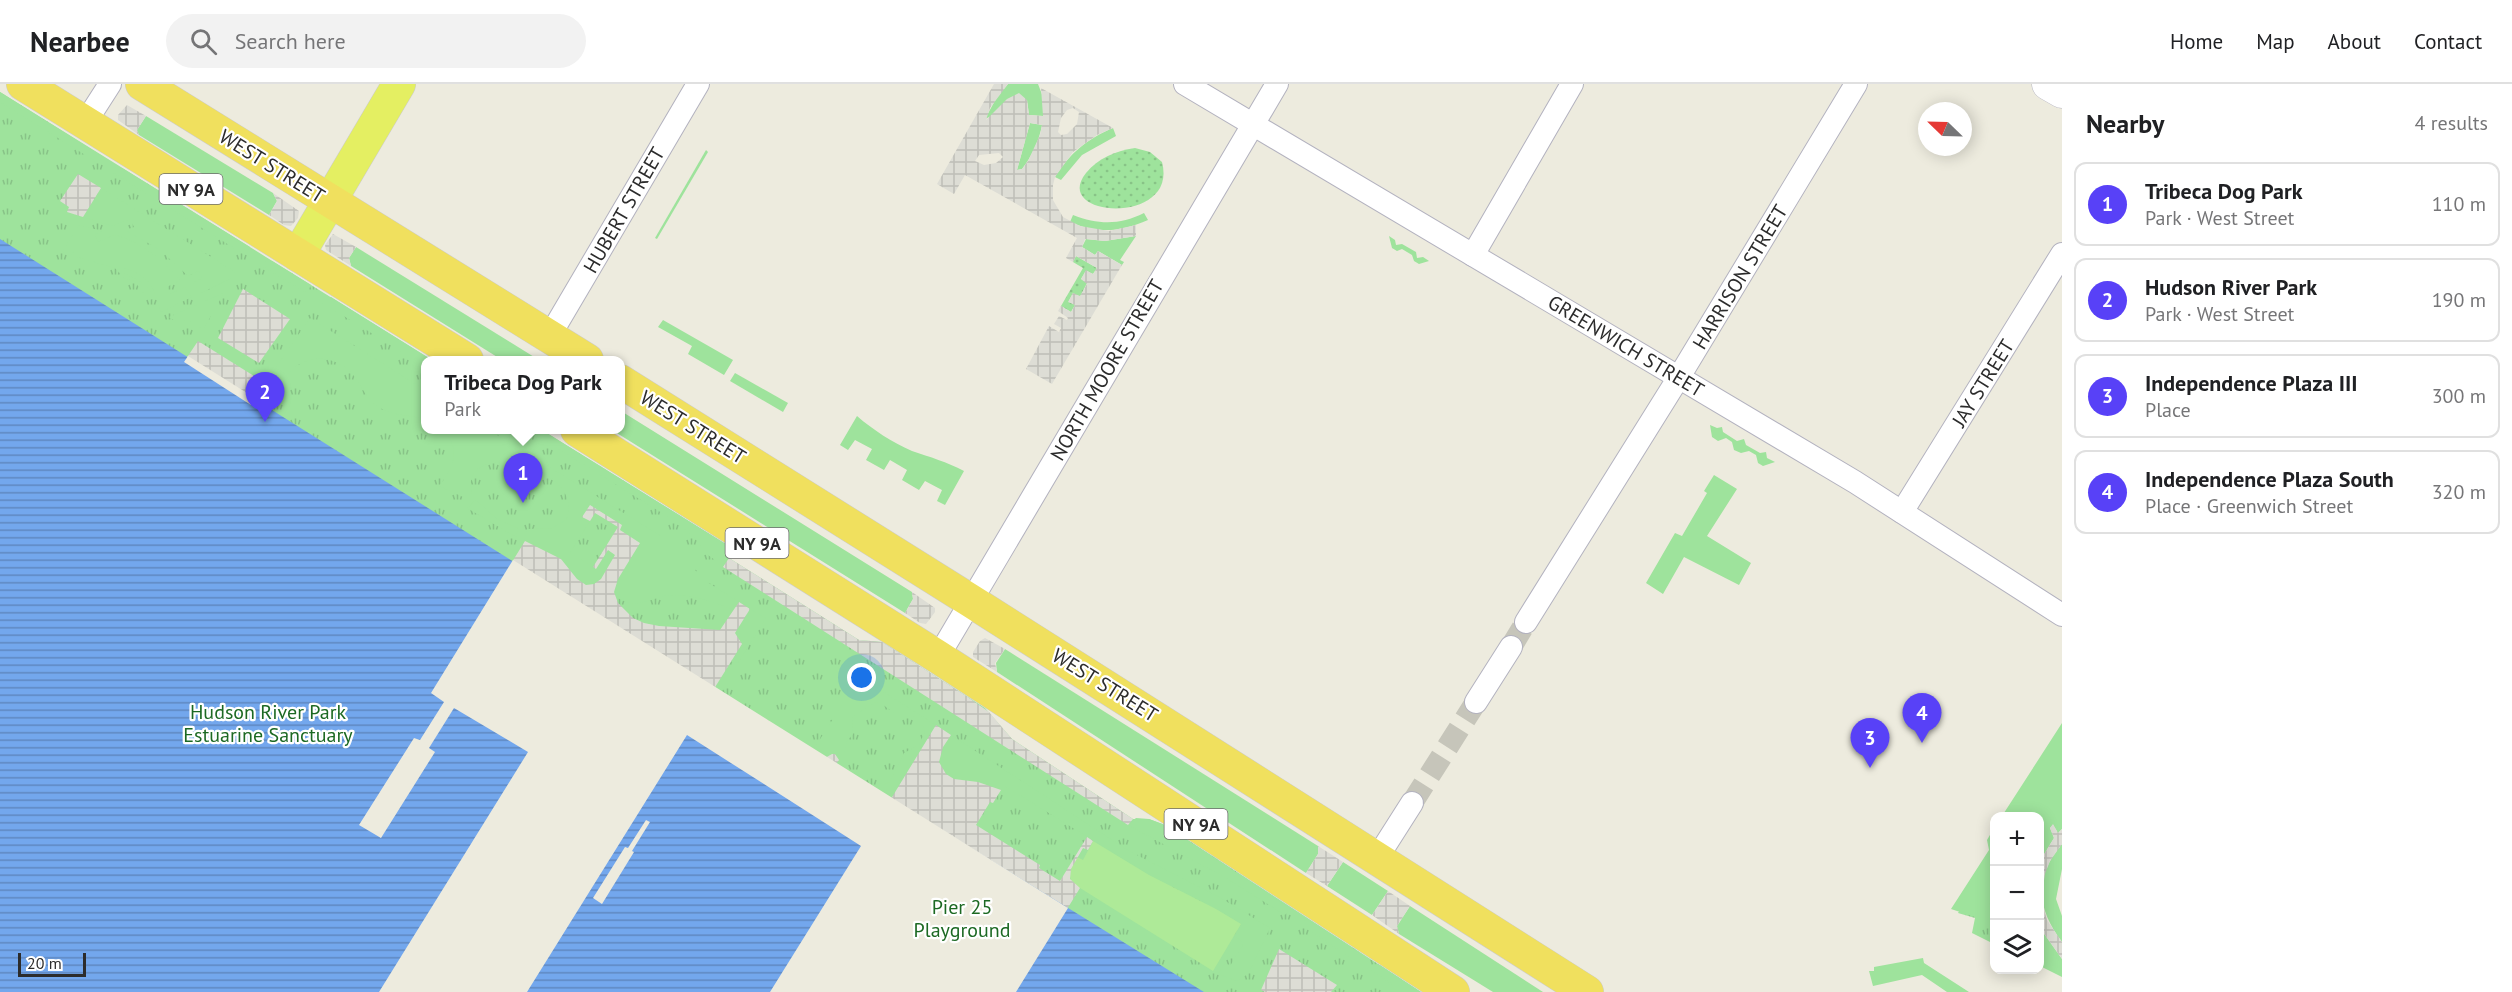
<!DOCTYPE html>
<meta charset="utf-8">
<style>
body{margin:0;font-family:"PT Sans",sans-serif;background:#f2f2f2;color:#202124}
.controls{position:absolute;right:18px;bottom:18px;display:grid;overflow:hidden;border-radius:12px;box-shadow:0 3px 15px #0003}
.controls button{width:54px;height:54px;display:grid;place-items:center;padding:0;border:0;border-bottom:2px solid #e0e0e0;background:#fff;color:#202124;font:30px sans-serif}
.compass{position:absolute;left:1918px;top:18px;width:54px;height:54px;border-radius:50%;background:#fff;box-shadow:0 3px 15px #0003;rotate:293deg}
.scale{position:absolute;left:18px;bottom:15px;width:68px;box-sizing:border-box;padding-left:6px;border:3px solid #2c2c2c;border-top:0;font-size:16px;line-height:21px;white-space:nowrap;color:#2c2c2c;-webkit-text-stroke:4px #fff;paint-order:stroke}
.you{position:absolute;left:862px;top:594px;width:21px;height:21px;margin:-15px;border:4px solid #fff;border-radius:50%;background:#1a73e8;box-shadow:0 0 0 9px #1a73e833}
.badge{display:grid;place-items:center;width:39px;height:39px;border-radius:50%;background:#5841f7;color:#fff;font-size:20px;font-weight:700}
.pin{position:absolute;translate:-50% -50px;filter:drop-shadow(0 2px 3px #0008)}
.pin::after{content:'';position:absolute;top:32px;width:21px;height:18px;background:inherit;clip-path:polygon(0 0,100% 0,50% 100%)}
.popup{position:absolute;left:421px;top:272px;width:204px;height:78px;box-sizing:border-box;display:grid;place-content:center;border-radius:12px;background:#fff;filter:drop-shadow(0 2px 4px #0005);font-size:20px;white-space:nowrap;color:#757577}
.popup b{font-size:22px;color:#202124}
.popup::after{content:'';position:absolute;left:50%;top:100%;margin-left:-12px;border:12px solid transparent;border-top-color:#fff}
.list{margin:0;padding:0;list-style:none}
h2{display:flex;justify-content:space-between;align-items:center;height:78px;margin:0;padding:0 24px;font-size:26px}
h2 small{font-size:20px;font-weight:400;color:#757577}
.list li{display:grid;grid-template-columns:39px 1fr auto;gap:18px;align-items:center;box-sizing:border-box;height:84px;margin:0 12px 12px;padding:0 12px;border:2px solid #e0e0e0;border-radius:12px}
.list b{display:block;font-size:22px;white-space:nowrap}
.list p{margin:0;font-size:20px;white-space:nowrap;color:#757577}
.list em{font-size:20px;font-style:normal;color:#757577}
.icon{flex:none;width:33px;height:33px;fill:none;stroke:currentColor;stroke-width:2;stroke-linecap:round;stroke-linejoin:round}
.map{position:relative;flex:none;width:2062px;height:908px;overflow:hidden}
header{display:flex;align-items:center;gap:36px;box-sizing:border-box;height:84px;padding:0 30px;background:#fff;border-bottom:2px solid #e0e0e0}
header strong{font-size:28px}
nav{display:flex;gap:33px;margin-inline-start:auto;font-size:21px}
.search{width:420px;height:54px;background:#f2f2f2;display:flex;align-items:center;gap:15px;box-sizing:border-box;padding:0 21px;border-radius:33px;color:#757577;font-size:22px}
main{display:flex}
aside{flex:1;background:#fff}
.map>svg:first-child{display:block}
.grass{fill:url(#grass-dots)}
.park{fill:url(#park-tufts)}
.garden{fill:#9ee39c}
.pitch{fill:#aeea98}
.plaza{fill:url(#plaza-grid);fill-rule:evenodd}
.water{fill:url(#water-rules)}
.pier{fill:#edebde}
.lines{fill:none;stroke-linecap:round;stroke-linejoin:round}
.minor-tunnel{stroke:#c6c5ba;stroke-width:22;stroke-dasharray:22 11;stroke-linecap:butt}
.minor-casing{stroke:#b3b2bf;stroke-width:24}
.secondary-casing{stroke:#b3b2bf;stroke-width:33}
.primary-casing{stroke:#ccc;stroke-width:34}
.trunk-casing{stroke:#ccc;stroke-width:34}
.minor{stroke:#fff;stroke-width:22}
.secondary{stroke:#fff;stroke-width:32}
.primary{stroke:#e4ef62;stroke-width:33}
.trunk{stroke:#f0e05e;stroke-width:33}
.labels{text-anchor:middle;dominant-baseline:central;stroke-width:4.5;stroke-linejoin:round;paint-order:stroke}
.shield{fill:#fff;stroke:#6b6b6b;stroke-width:1.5}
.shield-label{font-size:18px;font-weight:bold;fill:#2c2c2c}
.street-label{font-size:20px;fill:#2c2c2c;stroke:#fff}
.park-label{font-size:20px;fill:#1c6923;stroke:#fff}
</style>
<header>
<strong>Nearbee</strong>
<div class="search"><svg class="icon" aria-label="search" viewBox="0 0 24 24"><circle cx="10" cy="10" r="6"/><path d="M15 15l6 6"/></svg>Search here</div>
<nav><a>Home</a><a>Map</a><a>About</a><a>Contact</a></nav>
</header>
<main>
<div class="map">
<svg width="2062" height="908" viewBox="0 0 2062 908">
<defs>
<pattern id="grass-dots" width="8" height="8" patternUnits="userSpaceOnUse" patternTransform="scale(1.5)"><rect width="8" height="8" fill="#9ee39c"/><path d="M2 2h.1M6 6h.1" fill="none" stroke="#88c387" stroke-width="1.8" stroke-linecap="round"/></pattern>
<pattern id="park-tufts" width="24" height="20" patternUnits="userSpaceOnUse" patternTransform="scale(1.5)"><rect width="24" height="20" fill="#9ee39c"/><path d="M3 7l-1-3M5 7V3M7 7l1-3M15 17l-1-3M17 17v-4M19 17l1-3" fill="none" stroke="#88c387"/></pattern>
<pattern id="plaza-grid" width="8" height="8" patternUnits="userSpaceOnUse" patternTransform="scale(1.5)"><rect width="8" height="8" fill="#ddddd5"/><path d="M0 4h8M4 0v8" fill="none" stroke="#bebeb7"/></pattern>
<pattern id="water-rules" width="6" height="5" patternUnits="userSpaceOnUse" patternTransform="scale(1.5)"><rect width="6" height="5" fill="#73a7ed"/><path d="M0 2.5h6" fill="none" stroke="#5f88c0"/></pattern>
</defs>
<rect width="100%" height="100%" fill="#edebde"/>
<g class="grass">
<path d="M1135,64L1150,68L1162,78C1179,142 1050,134 1086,89C1098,74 1116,67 1135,64Z"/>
<polygon points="1076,172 1097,184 1093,190 1086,187 1081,195 1087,199 1080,213 1073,209 1069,217 1075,221 1071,228 1061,222 1083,184 1073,178"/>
</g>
<g class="park">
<polygon points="0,8 432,276 426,276 426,346 542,346 729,462 732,465 729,474 859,556 882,558 985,624 1012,655 1133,735 1149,735 1165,741 1421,908 0,908"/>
<polygon points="1994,769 1994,860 1972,849 1975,834 1958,829"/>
</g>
<g class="garden">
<polygon points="1008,0 1038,0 1043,13 1043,32 1029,31 1027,16 985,35 997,13"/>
<polygon points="0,8 102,72 98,79 0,18"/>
<polygon points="146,32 273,109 277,117 269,131 139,51 137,46"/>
<path d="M1030,39L1042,41C1039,57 1032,72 1022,85L1017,86Z"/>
<path d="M1113,44L1116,52L1082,71L1061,96L1055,93C1070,69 1087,55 1113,44Z"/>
<polygon points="706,66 708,68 657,155 655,154"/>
<polygon points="116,83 122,84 250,163 245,171 112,88"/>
<polygon points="101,104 235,188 230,195 201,209 193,199 202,194 199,187 188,192 160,166 125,146 134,143 130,135 112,142 83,133"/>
<path d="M1144,129L1148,136C1121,148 1097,150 1070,138L1073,131C1099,141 1120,141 1144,129Z"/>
<path d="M79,141L102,147L95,150L98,158L114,151C139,156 164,177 180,196L167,203L170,210L185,203L192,213L161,228C153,203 152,193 124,184L122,188L145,200L154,212L153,215L149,216L134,197L124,194L115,184L77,173L74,167L71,171L62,168Z"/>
<polygon points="1136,152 1120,176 1124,178 1122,181 1098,167 1095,171 1082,163 1086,155 1105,157"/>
<polygon points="1389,152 1395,156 1396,161 1402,160 1416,168 1417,174 1423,173 1429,177 1419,180 1414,177 1412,171 1402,165 1397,167 1392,164"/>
<polygon points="356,163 539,276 502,276 351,182 349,174"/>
<polygon points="266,177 272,177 311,201 307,209 262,182"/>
<polygon points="224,209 203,246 195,240 196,238 184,236 179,232 175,237 169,233 197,221 199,224 207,220 205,217"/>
<polygon points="326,213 331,213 432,276 426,276 425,282 321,218"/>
<path d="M310,234L425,306V335C410,331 394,332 380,324C362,312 361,296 347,285C325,267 296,274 283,297L272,289Z"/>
<polygon points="663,236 733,276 724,291 688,270 692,262 658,243"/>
<polygon points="735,289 788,319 783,328 730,297"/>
<polygon points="621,327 912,508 913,515 905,529 612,346 620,346"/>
<path d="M857,332C873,346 892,358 912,367C930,373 947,378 964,387L945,421L937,417L942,406L925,397L919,406L902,396L907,386L890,376L884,386L866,376L872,365L855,356L848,366L840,361Z"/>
<polygon points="1710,341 1717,344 1722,343 1723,348 1737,357 1744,355 1746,361 1760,369 1766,368 1767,374 1775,378 1763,382 1758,379 1756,371 1749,367 1741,369 1734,366 1732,358 1726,354 1718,357 1712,353"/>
<path d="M442,346H489L661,452L707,498L739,518L734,526C714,518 695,511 674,511C650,511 639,529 615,512L619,446L622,441L590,421L583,433L590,437L570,469L596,485L608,466L616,471L601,495L590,501L577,495L561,475L524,457L527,445L552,444L566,436C589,382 457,352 472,409L463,413L439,402C454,384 462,363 442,346Z"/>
<polygon points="528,346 542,346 729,462 732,465 723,482 708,471 694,453 670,434"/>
<polygon points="1714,391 1737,405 1707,452 1751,479 1739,501 1684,473 1663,510 1646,499 1675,449 1682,452 1707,409 1704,407"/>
<polygon points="476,416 498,436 518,444 516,453 467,424"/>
<polygon points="750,525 766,534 738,579 731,578 742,560 735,549"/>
<polygon points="1005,565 1318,762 1318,770 1306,789 997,588 996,579"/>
<polygon points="860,593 936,641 885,723 881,711 885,700 890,698 904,669 919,661 925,647 923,642 914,632 900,633 879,618 874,619 852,633 853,650 847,657 844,669 838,673 835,670 826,674 813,666"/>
<polygon points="2062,639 2062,745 2058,749 2053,741 2050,744 2054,754 2040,777 2040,732 2002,732"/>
<path d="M951,651L1129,767L1219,813L1270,844L1248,890L1237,897L1218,890L1225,879L1230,882L1244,859L1234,852L1241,840L1216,825L1149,791L1005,702L1001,706C981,696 948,704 939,678L943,663Z"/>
<polygon points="1136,734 1149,735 1165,741 1290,824 1285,831 1226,794 1128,741"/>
<polygon points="1994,744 1994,813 1984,830 1978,834 1951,825 1989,766 1987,756"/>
<path d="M2062,760V785L2056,815L2062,832V858C2037,824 2033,794 2062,760Z"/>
<polygon points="1343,778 1388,807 1372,831 1327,802"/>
<polygon points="1410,822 1543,908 1493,908 1399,850 1397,842"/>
<polygon points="1305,836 1310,837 1359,868 1354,876 1301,841"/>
<polygon points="2040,844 2062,875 2062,893 2040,882"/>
<polygon points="1923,874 1924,879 1969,908 1947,908 1922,891 1873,902 1869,887 1874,887 1874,883"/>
<polygon points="1373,880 1380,881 1421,908 1404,908 1369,885"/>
</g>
<path class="pitch" d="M1093,757L1149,791L1216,825L1241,840L1213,887L1072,799C1067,789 1073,781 1077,773L1083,776Z"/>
<g class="plaza">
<path d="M994,0H1008L990,24L986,36L1007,15L1019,9L1027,16L1029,31L1043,32L1041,4L1113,44L1097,51L1073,68L1055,93L1053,101V116L1063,133L1080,142L1109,147L1136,141V152L1105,157L1085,155L1082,163L1095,171L1098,167L1122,181L1052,300L1026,285L1049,242L1059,248L1061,244L1054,240L1059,232L1067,236L1068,234L1058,227L1061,222L1071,228L1075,221L1068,218L1073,209L1080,212L1087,200L1081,195L1086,186L1093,190L1097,184L1076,172L1073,178L1066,174L1077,154L965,91L954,110L937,100ZM1073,24L1079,28L1077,40L1067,50L1061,51L1058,48L1061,34L1067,26ZM1030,39L1042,41L1040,51L1028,77L1022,85L1017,86ZM999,69L1003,73L996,79L984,81L975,77L979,71Z"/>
<polygon points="127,21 146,32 137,46 139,51 118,36 118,31"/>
<polygon points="78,90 101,104 83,133 67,128 69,123 60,117"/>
<polygon points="273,109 299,127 298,134 291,142 284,141 269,131 277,117"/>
<polygon points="333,150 356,163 349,174 351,182 326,166 325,161"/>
<polygon points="243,205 290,235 259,279 218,254"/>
<polygon points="198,257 265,299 251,321 184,278"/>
<polygon points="590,421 622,441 620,446 640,459 618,495 614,508 618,519 633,534 644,539 659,542 720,546 739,518 750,525 735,549 742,560 697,632 825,674 832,670 835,670 839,676 836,680 886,723 936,641 951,651 943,663 939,678 946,690 954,695 978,698 1001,706 993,719 990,718 976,741 1040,781 1039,784 1060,797 1087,753 1093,757 1088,766 1083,764 1071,785 1070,795 1080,804 1016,908 413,908 431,609 525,457 561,475 577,495 586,501 594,500 601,495 615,471 608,466 596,485 593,483 618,443 595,429 590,437 582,433"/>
<polygon points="729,474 859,556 882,558 966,612 989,628 1012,655 1133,735 1128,741 723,483"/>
<polygon points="912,508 935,524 935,528 926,540 920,539 905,529 913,515"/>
<polygon points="985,554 1005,565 995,579 997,588 973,573 973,568 980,557"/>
<polygon points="2053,740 2058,749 2062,745 2062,760 2050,777 2045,790 2041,815 2047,836 2062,858 2062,875 2040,844 2040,777 2054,754 2050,744"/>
<polygon points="1318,762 1343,778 1327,802 1306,789 1318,770"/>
<polygon points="1388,807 1410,822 1397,842 1399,850 1372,831"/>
<polygon points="1279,865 1337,901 1331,908 1265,908 1261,906"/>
</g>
<polygon class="water" points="0,155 813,666 1204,908 0,908"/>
<g class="pier">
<polygon points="188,272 255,314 251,321 184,278"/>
<polygon points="513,476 1068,824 1016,908 770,908 861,762 687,651 527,908 379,908 528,668 454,624 429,664 435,668 381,754 359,741 414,654 420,656 444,618 431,609"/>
<polygon points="646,736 650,738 632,767 634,768 602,820 593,814 625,763 628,764"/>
</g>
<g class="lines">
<g class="minor-tunnel">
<polyline points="1511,563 1526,538"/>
<polyline points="1412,719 1476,618"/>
</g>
<g class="minor-casing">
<g id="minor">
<polyline points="1185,0 1855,398 2062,531"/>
<polyline points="85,39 110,0"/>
<polyline points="1473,171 1572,0"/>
<polyline points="549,253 698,0"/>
<polyline points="1902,428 2062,170"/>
<polyline points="1526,538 1679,293 1856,0"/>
<polyline points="938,573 1277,0"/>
<polyline points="1476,618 1511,563"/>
<polyline points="1377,774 1412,719"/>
</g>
</g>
<g class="secondary-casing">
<polyline id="secondary" points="2048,0 2062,8"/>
</g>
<g class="primary-casing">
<polyline id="primary" points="298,171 399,0"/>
</g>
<g class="trunk-casing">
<g id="trunk">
<polyline points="23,0 467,276"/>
<polyline points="142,0 587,276"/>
<polyline points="620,297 971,517 1587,908"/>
<polyline points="577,346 938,573 1453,908"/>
</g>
</g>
<use href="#minor" class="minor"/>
<use href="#secondary" class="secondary"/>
<use href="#primary" class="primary"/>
<use href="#trunk" class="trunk"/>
</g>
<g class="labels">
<g class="shield">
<rect x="159.5" y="90" width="63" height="30" rx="4.5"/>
<rect x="725.5" y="444" width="63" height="30" rx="4.5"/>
<rect x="1164.5" y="725" width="63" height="30" rx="4.5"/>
</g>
<g class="shield-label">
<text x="191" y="105">NY 9A</text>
<text x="757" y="459">NY 9A</text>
<text x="1196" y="740">NY 9A</text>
</g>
<g class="street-label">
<text transform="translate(272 82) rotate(32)">WEST STREET</text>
<text transform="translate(624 126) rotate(-60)">HUBERT STREET</text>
<text transform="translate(1740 193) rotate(-59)">HARRISON STREET</text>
<text transform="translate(1626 262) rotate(31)">GREENWICH STREET</text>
<text transform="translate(1107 286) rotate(-60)">NORTH MOORE STREET</text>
<text transform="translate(1983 299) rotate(-58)">JAY STREET</text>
<text transform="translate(693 343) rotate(32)">WEST STREET</text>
<text transform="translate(1105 601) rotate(32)">WEST STREET</text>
</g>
<g class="park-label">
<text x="268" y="628">Hudson River Park<tspan x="268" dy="23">Estuarine Sanctuary</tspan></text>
<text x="962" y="823">Pier 25<tspan x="962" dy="23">Playground</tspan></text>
</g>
</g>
</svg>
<div class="controls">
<button>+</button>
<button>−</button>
<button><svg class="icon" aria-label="layers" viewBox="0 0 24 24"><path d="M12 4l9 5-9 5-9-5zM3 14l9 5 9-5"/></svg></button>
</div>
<svg class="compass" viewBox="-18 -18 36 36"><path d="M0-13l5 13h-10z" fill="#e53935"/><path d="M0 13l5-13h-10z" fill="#757577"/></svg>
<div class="scale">20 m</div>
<div class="you"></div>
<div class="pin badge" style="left:523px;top:419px">1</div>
<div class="popup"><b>Tribeca Dog Park</b>Park</div>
<div class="pin badge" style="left:265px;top:338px">2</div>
<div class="pin badge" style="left:1870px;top:684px">3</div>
<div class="pin badge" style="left:1922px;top:659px">4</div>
</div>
<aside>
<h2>Nearby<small>4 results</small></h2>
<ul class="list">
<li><span class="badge">1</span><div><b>Tribeca Dog Park</b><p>Park · West Street</p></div><em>110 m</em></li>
<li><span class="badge">2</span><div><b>Hudson River Park</b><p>Park · West Street</p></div><em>190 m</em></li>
<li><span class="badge">3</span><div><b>Independence Plaza III</b><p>Place</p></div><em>300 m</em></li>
<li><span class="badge">4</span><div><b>Independence Plaza South</b><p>Place · Greenwich Street</p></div><em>320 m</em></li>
</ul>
</aside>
</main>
